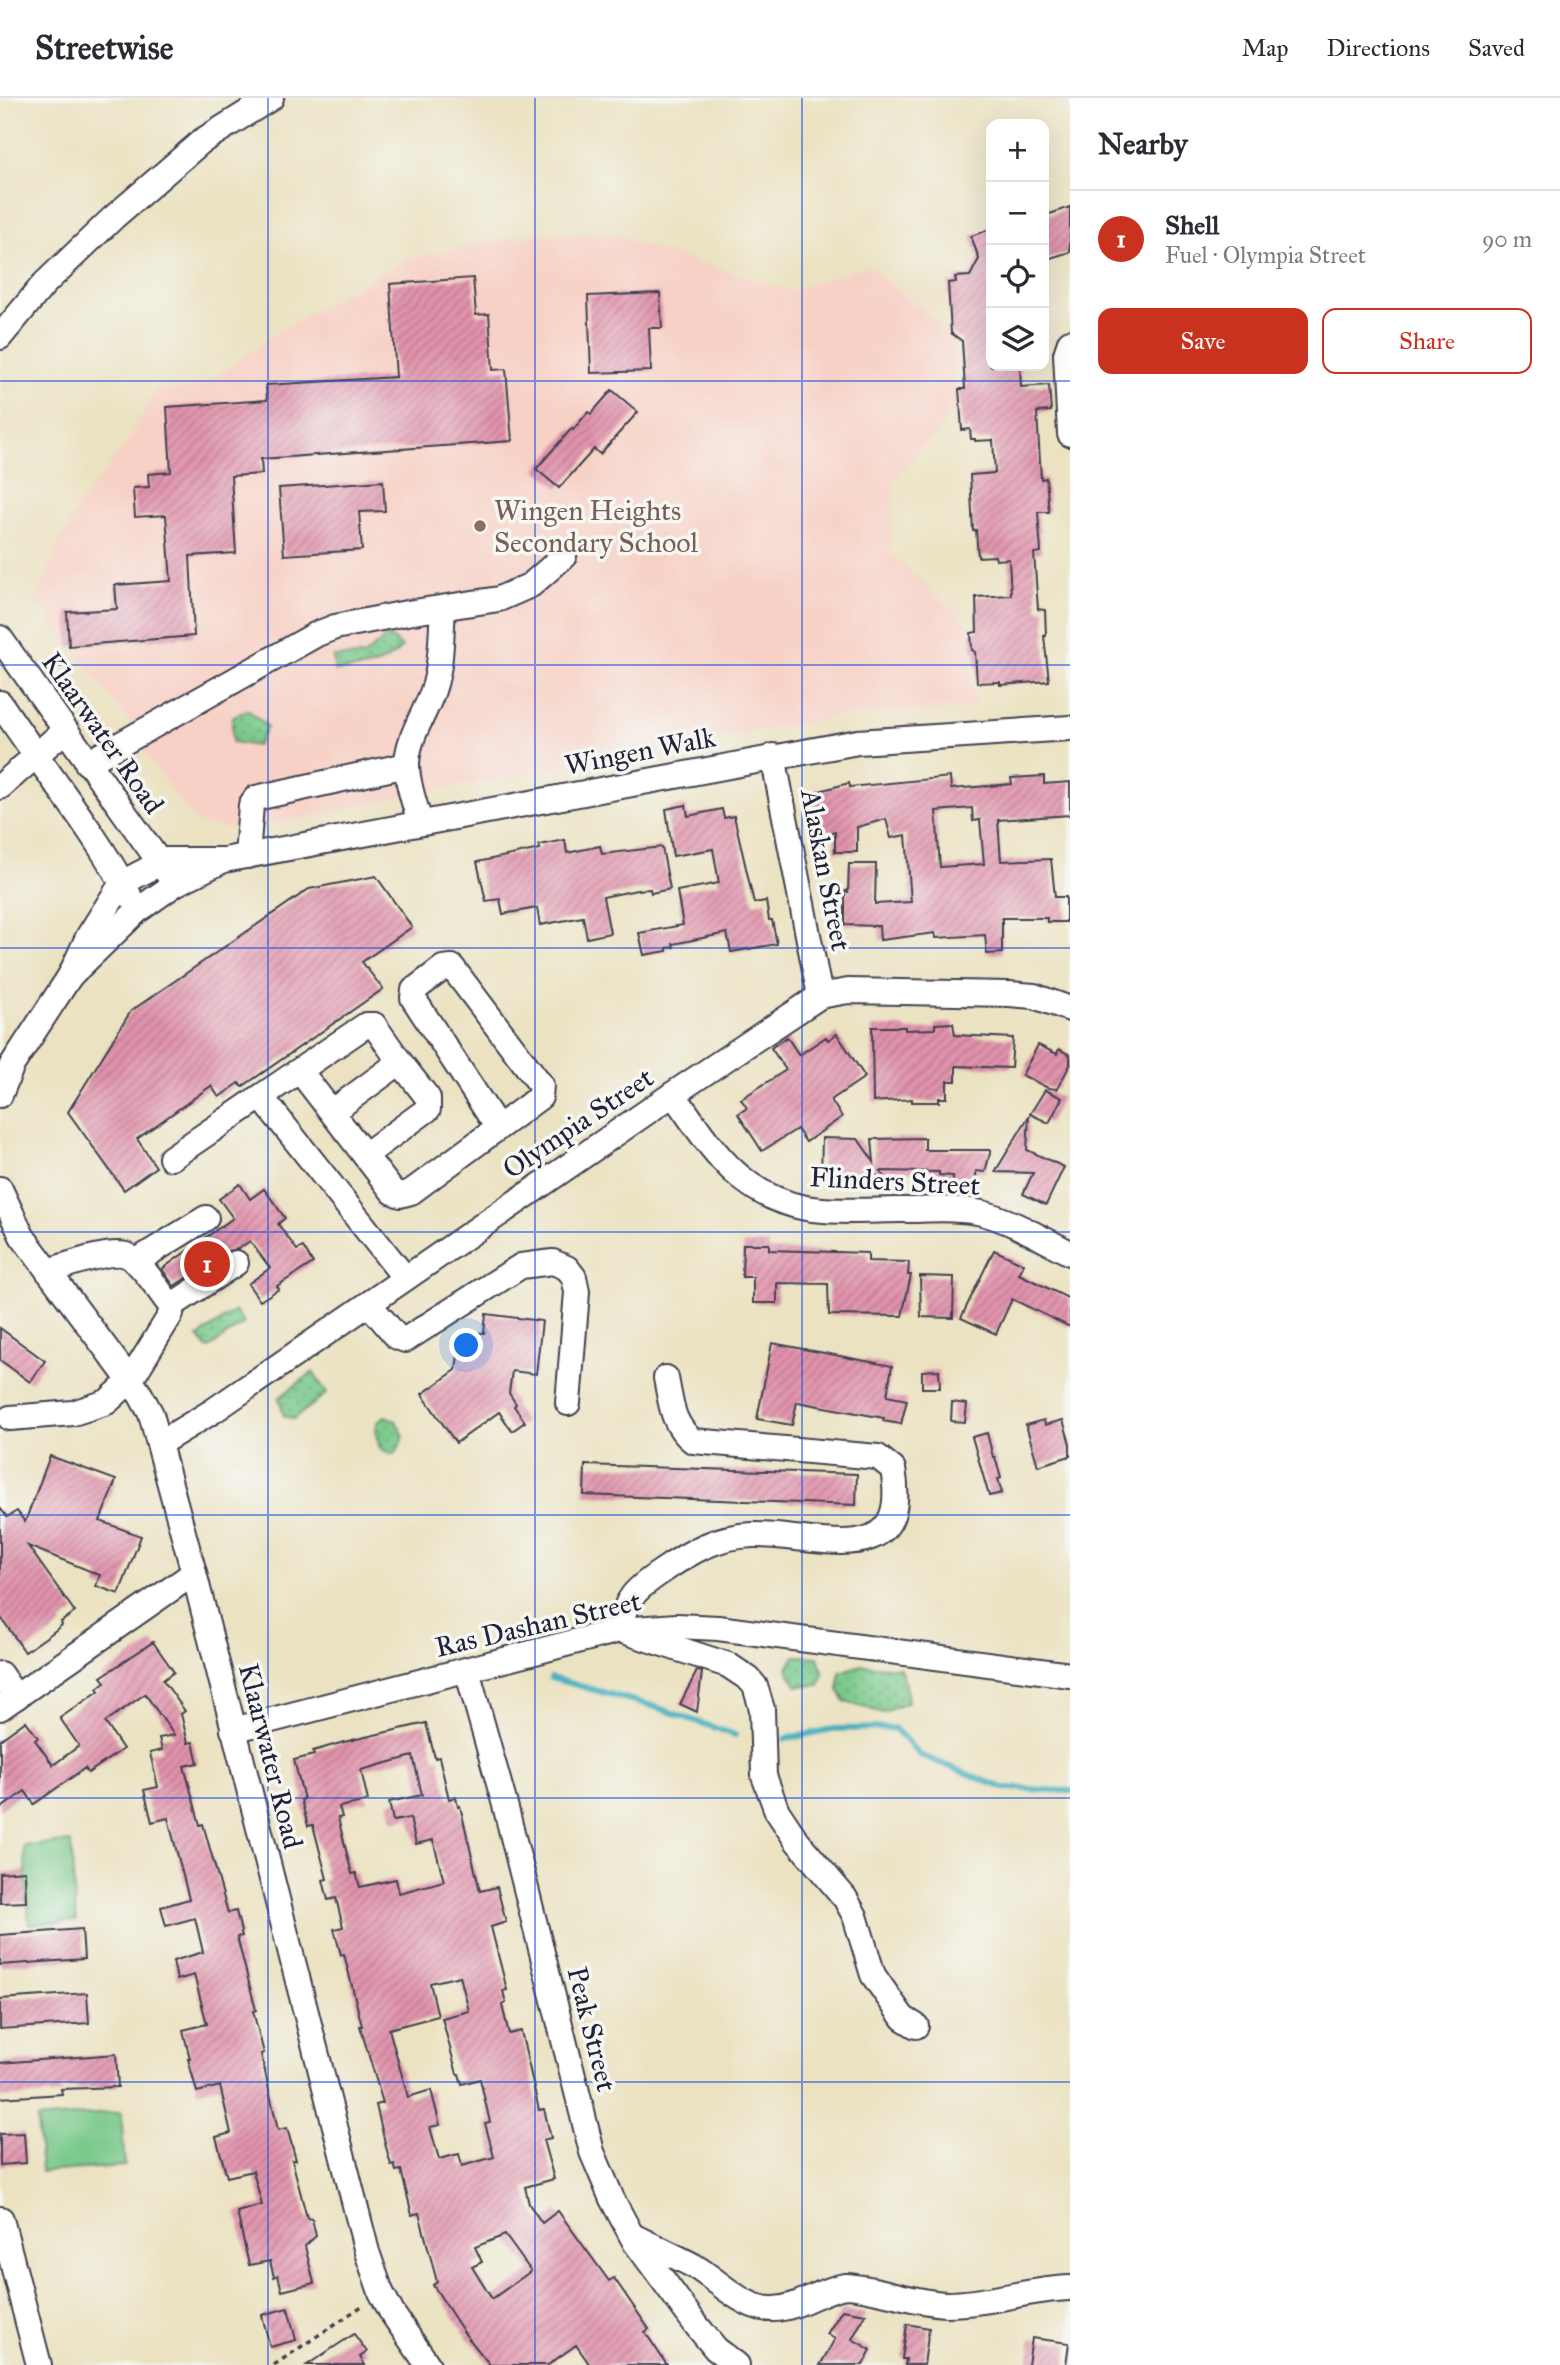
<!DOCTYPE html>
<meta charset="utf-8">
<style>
body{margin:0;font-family:"IM FELL Great Primer",serif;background:#f2f2f3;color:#2b2b33}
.controls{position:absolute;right:21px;top:21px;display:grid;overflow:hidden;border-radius:14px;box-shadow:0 7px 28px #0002}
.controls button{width:63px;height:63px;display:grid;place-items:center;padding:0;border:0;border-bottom:2px solid #e1e1e2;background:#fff;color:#2b2b33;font:35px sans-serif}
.you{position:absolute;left:467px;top:1248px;width:24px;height:24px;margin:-18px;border:5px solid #fff;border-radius:50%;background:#1a73e8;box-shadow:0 0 0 10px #1a73e833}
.badge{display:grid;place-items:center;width:46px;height:46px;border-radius:50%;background:#c8321e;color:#fff;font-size:23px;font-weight:700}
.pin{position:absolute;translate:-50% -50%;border:4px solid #fff;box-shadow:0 2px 7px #0006}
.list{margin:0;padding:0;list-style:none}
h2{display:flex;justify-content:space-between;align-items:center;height:91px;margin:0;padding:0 28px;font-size:30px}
h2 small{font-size:23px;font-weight:400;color:#7c7c81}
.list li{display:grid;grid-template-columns:46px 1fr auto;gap:21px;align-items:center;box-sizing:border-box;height:98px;padding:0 28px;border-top:2px solid #e1e1e2}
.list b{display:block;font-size:26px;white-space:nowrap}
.list p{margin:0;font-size:23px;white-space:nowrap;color:#7c7c81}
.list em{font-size:23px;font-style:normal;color:#7c7c81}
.actions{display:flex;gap:14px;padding:21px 28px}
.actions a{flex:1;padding:16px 0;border:2px solid #c8321e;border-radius:14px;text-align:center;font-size:24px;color:#c8321e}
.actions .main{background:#c8321e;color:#fff}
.icon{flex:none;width:38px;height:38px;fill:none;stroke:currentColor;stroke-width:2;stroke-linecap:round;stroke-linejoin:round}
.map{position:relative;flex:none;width:1070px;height:2267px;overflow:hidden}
header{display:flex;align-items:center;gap:42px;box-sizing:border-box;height:98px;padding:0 35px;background:#fff;border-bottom:2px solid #e1e1e2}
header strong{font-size:33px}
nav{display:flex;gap:38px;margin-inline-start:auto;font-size:24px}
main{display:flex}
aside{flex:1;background:#fff}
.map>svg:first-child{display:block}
.built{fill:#f7d1c6}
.grass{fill:url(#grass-dots);stroke:#4d7562;stroke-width:2}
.pitch{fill:#78c889;stroke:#4d7562;stroke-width:2}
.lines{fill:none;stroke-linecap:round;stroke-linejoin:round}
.stream{stroke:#40aebe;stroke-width:6}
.building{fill:url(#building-hatch);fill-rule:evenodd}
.minor-casing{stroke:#403f4f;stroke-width:28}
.path{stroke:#403f4f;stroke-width:3.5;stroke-dasharray:5 5;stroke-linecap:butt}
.minor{stroke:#fff;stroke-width:24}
.grid{fill:none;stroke:#1d4ed8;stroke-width:2;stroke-opacity:0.55}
.education-dot{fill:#8d6e63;stroke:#f6f6f2;stroke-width:2.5}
.labels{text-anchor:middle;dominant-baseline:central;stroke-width:7;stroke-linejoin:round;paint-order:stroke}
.education-label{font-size:28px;fill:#785e54;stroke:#f6f6f2;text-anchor:start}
.street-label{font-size:28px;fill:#22223b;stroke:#f6f6f2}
</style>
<header>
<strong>Streetwise</strong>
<nav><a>Map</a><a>Directions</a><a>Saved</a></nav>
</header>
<main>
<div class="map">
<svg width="1070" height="2267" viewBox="0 0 1070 2267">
<defs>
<pattern id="grass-dots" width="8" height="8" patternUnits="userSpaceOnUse" patternTransform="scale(1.75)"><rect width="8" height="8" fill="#78c889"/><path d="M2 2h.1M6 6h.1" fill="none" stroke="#62a271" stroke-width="1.8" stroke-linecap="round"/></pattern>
<pattern id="building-hatch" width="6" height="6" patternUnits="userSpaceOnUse" patternTransform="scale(1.75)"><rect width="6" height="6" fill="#e193ac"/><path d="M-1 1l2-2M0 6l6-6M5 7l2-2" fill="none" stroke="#b6788d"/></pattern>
</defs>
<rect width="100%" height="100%" fill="#f6f6f2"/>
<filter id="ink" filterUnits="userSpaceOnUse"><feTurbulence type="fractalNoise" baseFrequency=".0143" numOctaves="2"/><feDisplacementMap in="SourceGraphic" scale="14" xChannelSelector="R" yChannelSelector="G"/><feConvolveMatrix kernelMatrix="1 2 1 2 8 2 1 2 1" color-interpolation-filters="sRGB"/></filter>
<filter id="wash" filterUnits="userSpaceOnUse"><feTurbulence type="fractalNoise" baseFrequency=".00686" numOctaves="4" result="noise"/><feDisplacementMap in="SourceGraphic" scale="28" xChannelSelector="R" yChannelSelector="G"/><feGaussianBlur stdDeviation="1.57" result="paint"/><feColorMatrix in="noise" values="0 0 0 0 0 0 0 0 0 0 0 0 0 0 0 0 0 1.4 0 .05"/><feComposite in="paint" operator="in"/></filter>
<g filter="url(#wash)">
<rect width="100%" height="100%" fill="#ebe2c1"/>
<polygon class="built" points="617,135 630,143 791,193 868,167 954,238 958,310 893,382 891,456 968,525 975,609 841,618 412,697 278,725 227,730 195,724 139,647 139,636 35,505 57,449 79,407 129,341 157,291 196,287 217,278 282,231 407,161 516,139 544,136"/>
<g class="grass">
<path d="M388,537L402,549C381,571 363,570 335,573L333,559L364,558Z"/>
<polygon points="248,612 267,628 257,648 232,644 232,619"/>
<polygon points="235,1213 244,1225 208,1251 198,1239"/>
<polygon points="313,1274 327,1295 294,1321 284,1318 279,1300"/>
<polygon points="385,1318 396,1323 404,1338 396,1355 389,1356 380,1350 376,1336 377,1325"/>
<polygon points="795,1558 818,1559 823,1575 820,1587 796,1588 787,1570"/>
<polygon points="862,1567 900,1570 905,1585 908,1604 883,1615 844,1603 839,1593 840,1574"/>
</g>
<g class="pitch">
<polygon points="71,1744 76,1823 29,1826 24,1748"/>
<polygon points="121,2014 125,2068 41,2074 37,2021"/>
</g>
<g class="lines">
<g class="stream">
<polyline points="551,1580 656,1609 735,1637"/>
<polyline points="785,1641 832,1631 894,1630 920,1657 1003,1690 1070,1693"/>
</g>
</g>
<g id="blocks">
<g class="building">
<polygon points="1070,109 1070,154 1044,162 1044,118"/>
<polygon points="991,131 991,268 1020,268 1021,289 1049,287 1051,313 1037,314 1041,381 1046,380 1049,414 1038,414 1041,454 1034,455 1038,511 1045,512 1046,538 1044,538 1049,583 1000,587 1000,584 977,585 975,554 972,552 971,535 977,534 976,499 1011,497 1009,461 996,462 995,458 978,459 976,432 973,433 970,377 995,375 993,342 975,343 975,341 971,341 970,331 962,332 959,291 965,291 962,243 951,235 948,185 956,184 955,179 970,178 979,161 971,138"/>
<polygon points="473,180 476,217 489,216 493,272 506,271 512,343 261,361 262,376 231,378 236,455 190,458 194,538 69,548 67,514 117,511 115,487 171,483 166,417 135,419 133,390 149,389 148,376 171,374 167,309 267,302 266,287 396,279 390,186"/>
<polygon points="660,195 662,230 649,230 651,273 591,275 588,198"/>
<polygon points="612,292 638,314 600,356 594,351 559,390 536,371 572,330 573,332 588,314 591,316"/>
<polygon points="383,383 385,413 359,414 362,452 284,457 279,390"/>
<path d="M1044,678V686L1070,684V717L998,722L1001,763L1051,761L1055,799H1066V824H1047V820H1002V855L987,856L985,837L936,840L935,835L880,842L879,828L845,827V793L848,794L849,766H876L875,806L911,804L906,737L891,740L886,721L857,729V754H835V734L824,737L812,695L849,685L850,689L950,679L951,691L1012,686L1011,680ZM972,710L973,723L980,722L984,766L940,769L936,713Z"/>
<polygon points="686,707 688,718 722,711 724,720 734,718 754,805 766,803 769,822 772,822 777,846 731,854 727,835 673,846 674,849 667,850 667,853 644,857 639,835 683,827 677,793 719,785 713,751 673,758 666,711"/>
<polygon points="565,742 567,755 600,748 602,756 662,749 670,791 651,795 650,791 637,792 603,799 610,835 587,840 583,819 540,827 537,810 503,816 500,801 486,803 477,764 540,751 539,747"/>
<polygon points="376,778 412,829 362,864 383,891 242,989 239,985 219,999 211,988 137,1041 156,1069 124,1092 68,1014 131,913 309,791"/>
<polygon points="953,925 955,937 1013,940 1011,970 956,968 956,983 947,983 947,1000 939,1000 939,1004 912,1004 912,1001 873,1004 872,929 905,929 905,932 935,931 935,926"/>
<polygon points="837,936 865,979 831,1002 842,1019 806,1044 797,1031 762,1053 738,1016 747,1010 741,1001 786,972 771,950 787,939 799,957 826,939 828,942"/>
<polygon points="1038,947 1057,956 1059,951 1070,957 1070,967 1057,991 1048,990 1022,977"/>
<polygon points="1045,992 1062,1000 1049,1025 1030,1016"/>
<polygon points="1029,1018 1027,1052 1064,1069 1046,1107 1023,1096 1033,1075 995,1074"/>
<polygon points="822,1040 858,1041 874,1064 872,1041 925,1040 925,1052 991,1052 985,1074 976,1073 976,1095 953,1095 953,1078 939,1077 939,1074 880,1073 884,1078 874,1078 874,1081 821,1079"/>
<polygon points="240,1086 250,1101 264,1091 285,1120 278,1126 297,1152 303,1149 313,1165 277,1188 279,1191 260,1203 248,1186 270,1170 250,1143 238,1151 228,1153 174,1188 162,1171 233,1120 219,1101"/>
<polygon points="743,1146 769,1146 769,1152 868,1155 868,1163 909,1164 908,1177 911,1177 902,1218 829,1217 828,1186 777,1185 777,1205 753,1205 753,1179 742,1179"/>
<polygon points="994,1152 1024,1166 1019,1176 1070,1201 1070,1229 1012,1201 996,1236 961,1220"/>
<polygon points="920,1178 954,1179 953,1220 921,1219"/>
<polygon points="486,1216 542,1223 536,1276 512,1273 509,1295 516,1306 514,1308 525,1324 512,1333 499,1314 456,1345 422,1296 456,1272 461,1234 484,1235"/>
<polygon points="0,1230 45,1263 30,1284 0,1262"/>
<polygon points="772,1245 892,1268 887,1298 907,1302 901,1326 883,1323 884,1320 797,1304 792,1327 757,1321"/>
<polygon points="939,1272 940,1290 922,1290 922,1273"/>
<polygon points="952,1304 967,1306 965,1324 951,1323"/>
<polygon points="1044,1322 1045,1327 1063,1322 1070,1346 1070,1358 1038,1368 1026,1327"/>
<polygon points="987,1335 993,1359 995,1359 1001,1380 998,1381 1002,1395 989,1398 972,1339"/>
<polygon points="50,1358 116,1382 100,1423 141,1438 119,1496 96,1488 100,1477 28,1448 75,1514 61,1524 62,1527 52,1535 25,1554 0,1518 0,1410 7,1419 17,1413 25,1424"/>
<polygon points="585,1367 857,1376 856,1407 584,1397"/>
<polygon points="153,1544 174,1574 163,1582 185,1613 181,1616 188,1645 193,1644 198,1665 184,1668 200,1727 203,1726 228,1815 236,1813 242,1838 237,1839 256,1912 253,1913 264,1955 261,1956 278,2032 287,2030 296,2062 292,2062 307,2120 312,2121 316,2138 305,2148 314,2185 282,2193 278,2177 274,2179 270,2163 249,2167 237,2114 262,2107 253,2073 227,2079 216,2039 231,2035 220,1988 197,1994 188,1961 190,1961 183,1932 207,1926 194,1877 177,1882 173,1863 203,1854 195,1820 166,1828 161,1809 189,1801 168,1720 152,1724 144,1692 158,1689 150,1655 162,1652 159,1640 174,1637 145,1596 105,1624 123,1651 88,1675 85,1670 34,1706 25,1693 0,1711 0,1642 26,1623 38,1640 35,1642 53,1667 79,1648 60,1620 99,1593 97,1590 105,1584 101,1579"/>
<polygon points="697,1573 702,1574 697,1614 680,1606"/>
<path d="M426,1625L435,1660L439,1659L449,1701L456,1699L458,1709L460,1708L480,1793L497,1789L506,1824L491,1829L507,1892L503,1893L506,1905L502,1907L509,1936L521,1933L539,2012L544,2011L551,2040L543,2042L554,2081L525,2089L529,2106L542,2125L558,2113L609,2183L614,2180L649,2231L645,2234L667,2267H590L576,2247L548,2267H490L465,2236L433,2187L437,2184L419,2115L412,2117L401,2072L396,2073L394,2066L391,2067L386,2049L376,2007L383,2005L360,1928H362L344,1856L341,1857L334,1831L343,1829L336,1800L328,1802L323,1782L327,1781L313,1727L308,1728L301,1702L304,1701L294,1662L314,1657L313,1653L344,1644ZM413,1658L422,1697L389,1704L393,1723L410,1720L416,1746L433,1742L444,1783L399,1795L396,1781L360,1789L356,1775L352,1776L338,1720L342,1719L339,1709L368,1703L361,1672ZM460,1878L469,1913L442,1920L457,1976H459L462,1986L480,1981L490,2024L485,2025L494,2059L462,2068L459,2056L439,2061L430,2029L440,2027L431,1992L408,1999L389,1931L438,1918L430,1885ZM505,2137L531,2173L492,2201L472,2169L482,2164L475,2149Z"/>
<polygon points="25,1773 26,1804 0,1805 0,1775"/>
<polygon points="82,1831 84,1861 0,1867 0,1837"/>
<polygon points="87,1895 89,1925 0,1931 0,1901"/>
<polygon points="116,1956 118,1989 61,1991 62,1996 0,2000 0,1965"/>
<polygon points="24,2035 26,2065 0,2067 0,2036"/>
<polygon points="288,2210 296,2242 270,2249 262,2217"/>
<polygon points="842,2212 866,2216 852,2241 871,2252 863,2267 820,2267 835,2241 827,2236"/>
<polygon points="907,2226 929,2230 924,2267 905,2267 906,2261 902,2261"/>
<polygon points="354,2236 367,2254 360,2259 365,2267 307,2267"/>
<polygon points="1032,2240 1069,2245 1066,2267 1028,2267"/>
</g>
</g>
</g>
<g filter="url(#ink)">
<use href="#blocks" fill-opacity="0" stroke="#403f4f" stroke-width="2"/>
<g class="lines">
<g class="minor-casing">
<g id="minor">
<polyline points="0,239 44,186 114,119 202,43 271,0"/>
<polyline points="1070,244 1066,256 1070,336"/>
<polyline points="0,540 168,776"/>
<path d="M0,605C42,669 92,729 129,797"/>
<polyline points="773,658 820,898"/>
<polyline points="87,665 317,536 335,529 407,515 499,501 531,487 564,458"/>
<polyline points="0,689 64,633"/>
<path d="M420,725C415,706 407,686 407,667C407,638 428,613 435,586C442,562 441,535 443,511"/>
<polyline points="247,758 251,707 256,700 407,667"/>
<polyline points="70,878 137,813 175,786 224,762 858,644 1070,630"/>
<polyline points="300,973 393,1094 400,1097 411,1094 540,999 541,987 452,869 443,870 414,892 413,900 498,1030"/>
<path d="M673,996C711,1049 738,1097 806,1110C832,1115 875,1112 902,1112C928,1112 957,1109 982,1115C1013,1123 1042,1141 1070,1155"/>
<polyline points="0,997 12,967 70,878 88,839 122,785 166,762 220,762"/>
<polyline points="262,1000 405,1180"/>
<polyline points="365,1057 428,1011 428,1000 400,964"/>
<polyline points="171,1060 366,927 374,927 400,964 332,1014"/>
<polyline points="0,1091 22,1138 140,1296 151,1316 194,1475 367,2154 381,2194 392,2215 428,2267"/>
<polyline points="135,1164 206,1120"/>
<polyline points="369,1206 397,1239 405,1242 521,1168 553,1164 567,1170 574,1179 577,1194 568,1305"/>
<polyline points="171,1208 236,1165"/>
<path d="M666,1280C671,1305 672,1327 693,1343L878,1359L893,1371C912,1478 813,1435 753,1437C716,1438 690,1454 661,1474C636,1491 624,1501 620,1532L728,1567L749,1581L755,1588L762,1611L764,1678L777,1713L797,1743L845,1800L855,1818L873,1877L903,1920L916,1928"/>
<path d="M10,1320L73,1315L107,1304L130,1283L171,1216V1208C160,1195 143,1166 128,1158C113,1150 65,1168 48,1173"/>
<polyline points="160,1345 213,1313 673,996 820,898 848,893 1009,896 1034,898 1070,911"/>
<polyline points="467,1572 505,1707 592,2054 612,2101 635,2144 697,2228 716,2251 737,2267"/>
<polyline points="0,1576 16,1599"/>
<polyline points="0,1610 194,1475"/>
<polyline points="233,1632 620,1532 677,1528 718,1530 1070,1577"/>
<polyline points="1,2121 39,2267"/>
<path d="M635,2139C655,2149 675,2158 694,2168C718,2182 745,2213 774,2211C800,2210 821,2191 846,2188C880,2190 913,2205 947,2206C989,2206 1029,2191 1070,2190"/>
</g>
</g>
<polyline class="path" points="274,2267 365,2206"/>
<use href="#minor" class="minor"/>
</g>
</g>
<path class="grid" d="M268,0V2267M535,0V2267M802,0V2267M0,283H1070M0,567H1070M0,850H1070M0,1134H1070M0,1417H1070M0,1700H1070M0,1984H1070"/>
<circle class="education-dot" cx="480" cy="428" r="7"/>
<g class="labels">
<g class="education-label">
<text x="494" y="412">Wingen Heights<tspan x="494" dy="32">Secondary School</tspan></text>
</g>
<g class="street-label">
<text transform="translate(103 635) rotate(55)">Klaarwater Road</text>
<text transform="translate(640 653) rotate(-11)">Wingen Walk</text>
<text transform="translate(826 772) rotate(79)">Alaskan Street</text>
<text transform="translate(578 1025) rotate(-34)">Olympia Street</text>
<text transform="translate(895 1083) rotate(3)">Flinders Street</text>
<text transform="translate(538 1526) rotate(-13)">Ras Dashan Street</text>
<text transform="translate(271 1658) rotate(76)">Klaarwater Road</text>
<text transform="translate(592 1931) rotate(76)">Peak Street</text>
</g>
</g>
</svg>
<div class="controls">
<button>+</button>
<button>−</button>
<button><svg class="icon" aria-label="locate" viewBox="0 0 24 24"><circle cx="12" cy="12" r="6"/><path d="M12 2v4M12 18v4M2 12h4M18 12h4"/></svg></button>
<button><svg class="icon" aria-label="layers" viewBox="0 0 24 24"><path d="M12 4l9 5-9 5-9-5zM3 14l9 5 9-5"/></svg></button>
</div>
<div class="you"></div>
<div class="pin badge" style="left:207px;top:1166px">1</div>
</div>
<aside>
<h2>Nearby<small></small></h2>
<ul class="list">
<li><span class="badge">1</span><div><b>Shell</b><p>Fuel · Olympia Street</p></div><em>90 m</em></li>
</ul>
<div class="actions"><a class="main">Save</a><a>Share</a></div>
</aside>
</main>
